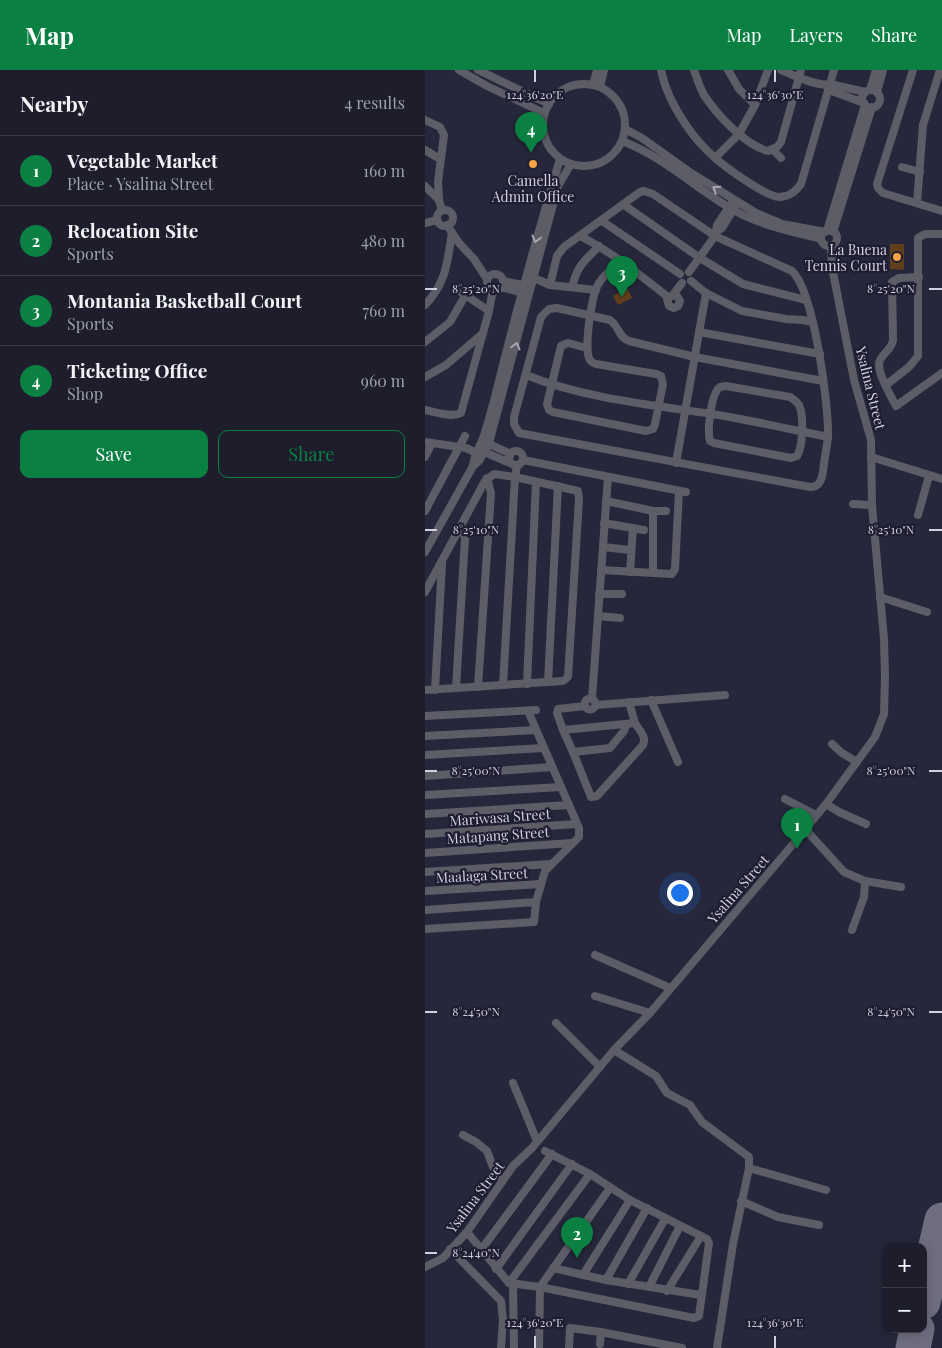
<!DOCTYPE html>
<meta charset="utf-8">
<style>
body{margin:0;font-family:"Playfair Display",serif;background:#2a2a38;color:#f1f3f6}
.controls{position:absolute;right:15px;bottom:15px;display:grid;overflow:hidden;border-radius:10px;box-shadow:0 2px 12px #0003}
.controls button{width:45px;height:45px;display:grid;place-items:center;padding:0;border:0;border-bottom:1px solid #3b3b48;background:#1d1d2c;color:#f1f3f6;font:25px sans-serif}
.you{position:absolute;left:254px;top:822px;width:18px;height:18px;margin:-12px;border:4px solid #fff;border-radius:50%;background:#1a73e8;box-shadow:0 0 0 8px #1a73e833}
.badge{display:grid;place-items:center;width:32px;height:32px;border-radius:50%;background:#0b8043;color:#fff;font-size:16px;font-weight:700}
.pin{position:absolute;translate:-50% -41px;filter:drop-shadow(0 1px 2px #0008)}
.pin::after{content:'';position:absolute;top:26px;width:18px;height:15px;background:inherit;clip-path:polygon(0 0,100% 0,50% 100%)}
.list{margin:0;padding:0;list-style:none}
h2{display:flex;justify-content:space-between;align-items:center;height:65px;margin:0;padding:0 20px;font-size:21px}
h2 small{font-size:16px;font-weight:400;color:#a0a2a9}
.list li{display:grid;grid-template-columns:32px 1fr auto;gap:15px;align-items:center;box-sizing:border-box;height:70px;padding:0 20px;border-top:1px solid #3b3b48}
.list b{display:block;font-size:19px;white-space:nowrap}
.list p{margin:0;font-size:16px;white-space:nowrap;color:#a0a2a9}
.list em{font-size:16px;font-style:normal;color:#a0a2a9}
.actions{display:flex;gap:10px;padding:15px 20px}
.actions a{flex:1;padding:11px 0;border:1px solid #0b8043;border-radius:10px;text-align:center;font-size:18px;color:#0b8043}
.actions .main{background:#0b8043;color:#fff}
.map{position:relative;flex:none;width:517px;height:1278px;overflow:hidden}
header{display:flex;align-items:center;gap:30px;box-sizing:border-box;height:70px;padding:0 25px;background:#0b8043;color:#fff}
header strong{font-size:24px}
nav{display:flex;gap:28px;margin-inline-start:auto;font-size:18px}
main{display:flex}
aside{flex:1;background:#1d1d2c}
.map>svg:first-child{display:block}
.green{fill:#613f1c}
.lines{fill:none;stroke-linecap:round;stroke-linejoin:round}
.taxiway{stroke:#6e6e80;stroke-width:14}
.runway{stroke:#6e6e80;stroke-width:35}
.minor{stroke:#5d5d68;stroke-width:8}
.oneway{stroke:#a8a8b5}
.ticks{fill:none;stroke:#d0d0de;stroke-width:2}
.poi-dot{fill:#f6a247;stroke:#1e1d31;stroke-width:2}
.labels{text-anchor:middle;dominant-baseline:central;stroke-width:4.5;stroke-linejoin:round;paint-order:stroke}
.poi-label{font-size:14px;fill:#d0d0de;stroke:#1e1d31}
.street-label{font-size:14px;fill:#d0d0de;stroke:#1e1d31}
.ticks-label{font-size:12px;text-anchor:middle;fill:#d0d0de;stroke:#1e1d31;stroke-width:4.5;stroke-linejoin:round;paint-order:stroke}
</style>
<header>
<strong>Map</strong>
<nav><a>Map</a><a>Layers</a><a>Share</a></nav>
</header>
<main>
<aside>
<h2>Nearby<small>4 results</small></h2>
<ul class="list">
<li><span class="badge">1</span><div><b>Vegetable Market</b><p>Place · Ysalina Street</p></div><em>160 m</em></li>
<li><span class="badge">2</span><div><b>Relocation Site</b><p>Sports</p></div><em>480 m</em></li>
<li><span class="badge">3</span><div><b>Montania Basketball Court</b><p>Sports</p></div><em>760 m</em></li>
<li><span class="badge">4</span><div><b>Ticketing Office</b><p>Shop</p></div><em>960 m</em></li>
</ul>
<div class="actions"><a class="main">Save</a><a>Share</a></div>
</aside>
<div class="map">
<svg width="517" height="1278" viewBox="0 0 517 1278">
<rect width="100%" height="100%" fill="#27273b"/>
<g class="green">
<polygon points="465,174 479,174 479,200 465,199"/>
<polygon points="202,218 207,228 193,235 188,226"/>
</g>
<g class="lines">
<polyline class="taxiway" points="501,1218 517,1221"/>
<g class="runway">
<polyline points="498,1232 517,1150"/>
<polyline points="488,1278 492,1259"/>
</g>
<g class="minor">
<polyline points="34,0 62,16 119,43"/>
<polyline points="53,0 124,34"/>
<path d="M236,0C240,20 250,39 261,55C269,67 279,78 289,87C300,97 340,126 354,127C364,127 370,122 376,114L409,0"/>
<path d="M269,0C272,9 275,18 279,25C292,45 320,75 343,81L352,77L356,72L376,0"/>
<polyline points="303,0 314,19 330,35"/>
<path d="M356,0C368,5 392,17 405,14L440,22"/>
<polyline points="488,0 452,114 453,118 458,123 517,141"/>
<circle cx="159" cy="55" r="41"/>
<polyline points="168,15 172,0"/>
<polyline points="175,17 179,0"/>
<polyline points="402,17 404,20 439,33"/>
<polyline points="445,20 451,0"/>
<circle cx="446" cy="29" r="9"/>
<polyline points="452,22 458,0"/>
<polyline points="0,50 15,57 19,65 13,112 14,130 17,141"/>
<polyline points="200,59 217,68 266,103 331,143 357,154 400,162"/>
<path d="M197,71C237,86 268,116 305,138C334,155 364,161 396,169"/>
<polyline points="0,80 15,89"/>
<polyline points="348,80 356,88"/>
<polyline points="290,88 314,64 330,35 343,0"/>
<polyline points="477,97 495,102"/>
<polyline points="0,116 14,130"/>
<polyline points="492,133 498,55 515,0"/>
<polyline points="199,135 275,188 318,214 381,230"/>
<circle cx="20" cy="148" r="8"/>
<polyline points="177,151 255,204"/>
<polyline points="0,153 12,150"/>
<polyline points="22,155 34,173 49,189 62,209"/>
<circle cx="404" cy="168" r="8"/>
<polyline points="292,161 297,158 310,137"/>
<polyline points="402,161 440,35"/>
<polyline points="408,162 447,37"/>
<path d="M155,166C187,182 215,205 243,227"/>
<polyline points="264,202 290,166 292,155 306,134"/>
<circle cx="70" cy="212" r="8"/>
<path d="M494,207L474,208L467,212L468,270C467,279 459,282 455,290C450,300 466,326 471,336L517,303"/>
<polyline points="109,208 125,215 171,220"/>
<polyline points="78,211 103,216"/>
<polyline points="266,211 281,223 317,241 361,249 378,250 387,252"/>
<path d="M125,215L132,186L139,177L215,122L219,121L228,124L290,166L367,201C389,221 404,336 403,367C402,376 400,385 399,394C398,400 398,411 392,415C390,417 388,417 385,417L94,363L89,354V347L116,247L124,239L132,238L185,250C194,256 193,267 204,271L270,287L398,311"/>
<polyline points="76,217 101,224"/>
<path d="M147,217C153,194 159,192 174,176"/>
<polyline points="33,220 64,241 67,225 70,220"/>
<polyline points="248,225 252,226 255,231 253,236 249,238 244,236 242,229 248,225 257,213"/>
<path d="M0,235C22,212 22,192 27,163"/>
<polyline points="274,262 395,284"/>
<polyline points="0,272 25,252 40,226"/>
<path d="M162,278L143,273L136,276L122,334L124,340L128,342L221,361L228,359L230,354L238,314L236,306L231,304L171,294C168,293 166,292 165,290C158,280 167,223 174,213C179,204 189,198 197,191"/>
<path d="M101,305C158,328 226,335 287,344C325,350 364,359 403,367"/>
<polyline points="0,307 21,295 56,265"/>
<polyline points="461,315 484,297 493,286 493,168 500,164 517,164"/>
<path d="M301,316L365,327C369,330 372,331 374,335C379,345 378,377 372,386L366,388L289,373L285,371C282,361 286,323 295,317Z"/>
<path d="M0,340C11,342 27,348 36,343L64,241"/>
<polyline points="0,372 41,378 54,384"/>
<polyline points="60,372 86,384"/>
<circle cx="91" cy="388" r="7"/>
<polyline points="57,381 85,393"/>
<polyline points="0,387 7,373"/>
<polyline points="446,387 517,409"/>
<polyline points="98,390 261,422"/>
<polyline points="251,393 281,223"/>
<path d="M48,396C49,386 53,379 57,371C62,358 65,344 69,331C89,249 111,169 135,89"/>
<polyline points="181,431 228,441 241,441"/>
<polyline points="428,434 447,435"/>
<polyline points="0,441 40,366"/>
<polyline points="493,445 504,406"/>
<polyline points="179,453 219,460"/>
<polyline points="178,477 205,480"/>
<polyline points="0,482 48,396 54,391 64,373 133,116 146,94"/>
<polyline points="176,500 247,504 250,499 254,421"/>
<polyline points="205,502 208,458"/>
<polyline points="228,503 228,441"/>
<polyline points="0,522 60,411 69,404 90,407 153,421 154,429 143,607 138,611 0,620"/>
<polyline points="174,524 197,524"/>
<polyline points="455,527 502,542"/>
<polyline points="173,546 195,548"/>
<polyline points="123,612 133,416"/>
<polyline points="102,614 111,412"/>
<polyline points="78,615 90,407 92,396"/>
<polyline points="53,617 66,423 62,408"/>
<polyline points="31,618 40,468 36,458"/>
<polyline points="10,620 17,494"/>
<circle cx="165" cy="634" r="5.5"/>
<polyline points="167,629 183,407"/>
<polyline points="226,630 253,692"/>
<polyline points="171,635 300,625"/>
<polyline points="160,636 133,639 132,643 138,660 210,653 204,632"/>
<polyline points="0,646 111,640"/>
<path d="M201,655L199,661L185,678L148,682L166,727L172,726L218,675C222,667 214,660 210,653"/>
<polyline points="138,660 148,682"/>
<polyline points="0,666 111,660"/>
<polyline points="407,674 417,683 432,692"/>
<polyline points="0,685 119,678"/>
<polyline points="0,706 127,697"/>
<polyline points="0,725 136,717"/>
<polyline points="360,729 391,745"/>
<polyline points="401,734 414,742 441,754"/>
<polyline points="0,744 144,735"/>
<polyline points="380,759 419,802 440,811 476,817"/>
<polyline points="0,764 152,754"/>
<polyline points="0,783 147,773"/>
<polyline points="0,802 126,794"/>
<polyline points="0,821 116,814"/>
<polyline points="0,840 111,832"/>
<polyline points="0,859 109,852 111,832 120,801 154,767 154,758 103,641"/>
<polyline points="427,860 439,827 440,811"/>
<polyline points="170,885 245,918"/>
<polyline points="170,926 225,943"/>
<polyline points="131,953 175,997"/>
<polyline points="189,980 231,1006 242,1023 265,1035 277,1052 324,1087 324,1098 308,1174 292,1278"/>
<polyline points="88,1013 112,1071"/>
<polyline points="38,1065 51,1072 62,1081 68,1097 77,1112"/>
<polyline points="324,1098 401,1120"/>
<polyline points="316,1131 353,1147 394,1155"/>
<polyline points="42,1162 84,1213 115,1217 269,1248 274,1246 284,1173 282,1169 205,1130 165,1104 120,1081"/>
<polyline points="25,1179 76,1231 78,1250 76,1278"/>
<polyline points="56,1180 127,1084"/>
<polyline points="0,1197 18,1188 42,1162 88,1096 107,1078 189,980 225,943 358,786 401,734 450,667 459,644 460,606 459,569 447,435 446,370 429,310 407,197 406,176"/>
<polyline points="128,1198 181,1210 276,1225"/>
<polyline points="71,1199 147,1094"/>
<polyline points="158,1205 205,1130"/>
<polyline points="181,1210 222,1138"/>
<polyline points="84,1213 165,1104"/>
<polyline points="203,1214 240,1149"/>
<polyline points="88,1215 89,1278"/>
<polyline points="224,1217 255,1156"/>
<polyline points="242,1221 276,1166"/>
<polyline points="175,1274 176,1262"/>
<polyline points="114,1278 115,1217 185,1118"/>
<polyline points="144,1278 145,1258 176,1262 257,1278"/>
</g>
</g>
<defs><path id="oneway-chevron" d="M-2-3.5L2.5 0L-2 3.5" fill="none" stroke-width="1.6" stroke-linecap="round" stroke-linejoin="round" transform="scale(1.25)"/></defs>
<g class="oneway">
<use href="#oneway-chevron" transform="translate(291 119) rotate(-147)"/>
<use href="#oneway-chevron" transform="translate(111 169) rotate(105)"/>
<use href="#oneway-chevron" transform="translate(91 276) rotate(-75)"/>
</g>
<path class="ticks" d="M110,0V12M350,0V12M0,219H12M504,219H517M0,460H12M504,460H517M0,701H12M504,701H517M0,942H12M504,942H517M0,1183H12M110,1266V1278M350,1266V1278"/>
<g class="poi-dot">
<circle cx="108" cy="94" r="5"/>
<circle cx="472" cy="187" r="5"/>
</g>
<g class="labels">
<g class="poi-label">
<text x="108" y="110">Camella<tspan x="108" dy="16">Admin Office</tspan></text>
<text x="462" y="179" text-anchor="end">La Buena<tspan x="462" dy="16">Tennis Court</tspan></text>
</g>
<g class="street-label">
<text transform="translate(446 318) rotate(76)">Ysalina Street</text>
<text transform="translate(75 747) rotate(-4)">Mariwasa Street</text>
<text transform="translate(73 765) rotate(-4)">Matapang Street</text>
<text transform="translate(57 805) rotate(-3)">Maalaga Street</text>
<text transform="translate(313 819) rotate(-49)">Ysalina Street</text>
<text transform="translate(50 1127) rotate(-53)">Ysalina Street</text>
</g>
</g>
<g class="ticks-label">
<text x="110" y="29">124°36'20"E</text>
<text x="350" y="29">124°36'30"E</text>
<text x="51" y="223">8°25'20"N</text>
<text x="466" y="223">8°25'20"N</text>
<text x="51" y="464">8°25'10"N</text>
<text x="466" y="464">8°25'10"N</text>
<text x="51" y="705">8°25'00"N</text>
<text x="466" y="705">8°25'00"N</text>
<text x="51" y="946">8°24'50"N</text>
<text x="466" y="946">8°24'50"N</text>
<text x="51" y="1187">8°24'40"N</text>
<text x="110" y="1257">124°36'20"E</text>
<text x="350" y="1257">124°36'30"E</text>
</g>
</svg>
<div class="controls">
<button>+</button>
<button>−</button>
</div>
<div class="you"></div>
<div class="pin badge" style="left:372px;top:779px">1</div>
<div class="pin badge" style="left:152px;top:1188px">2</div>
<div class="pin badge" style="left:197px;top:227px">3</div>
<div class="pin badge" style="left:106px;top:83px">4</div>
</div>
</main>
